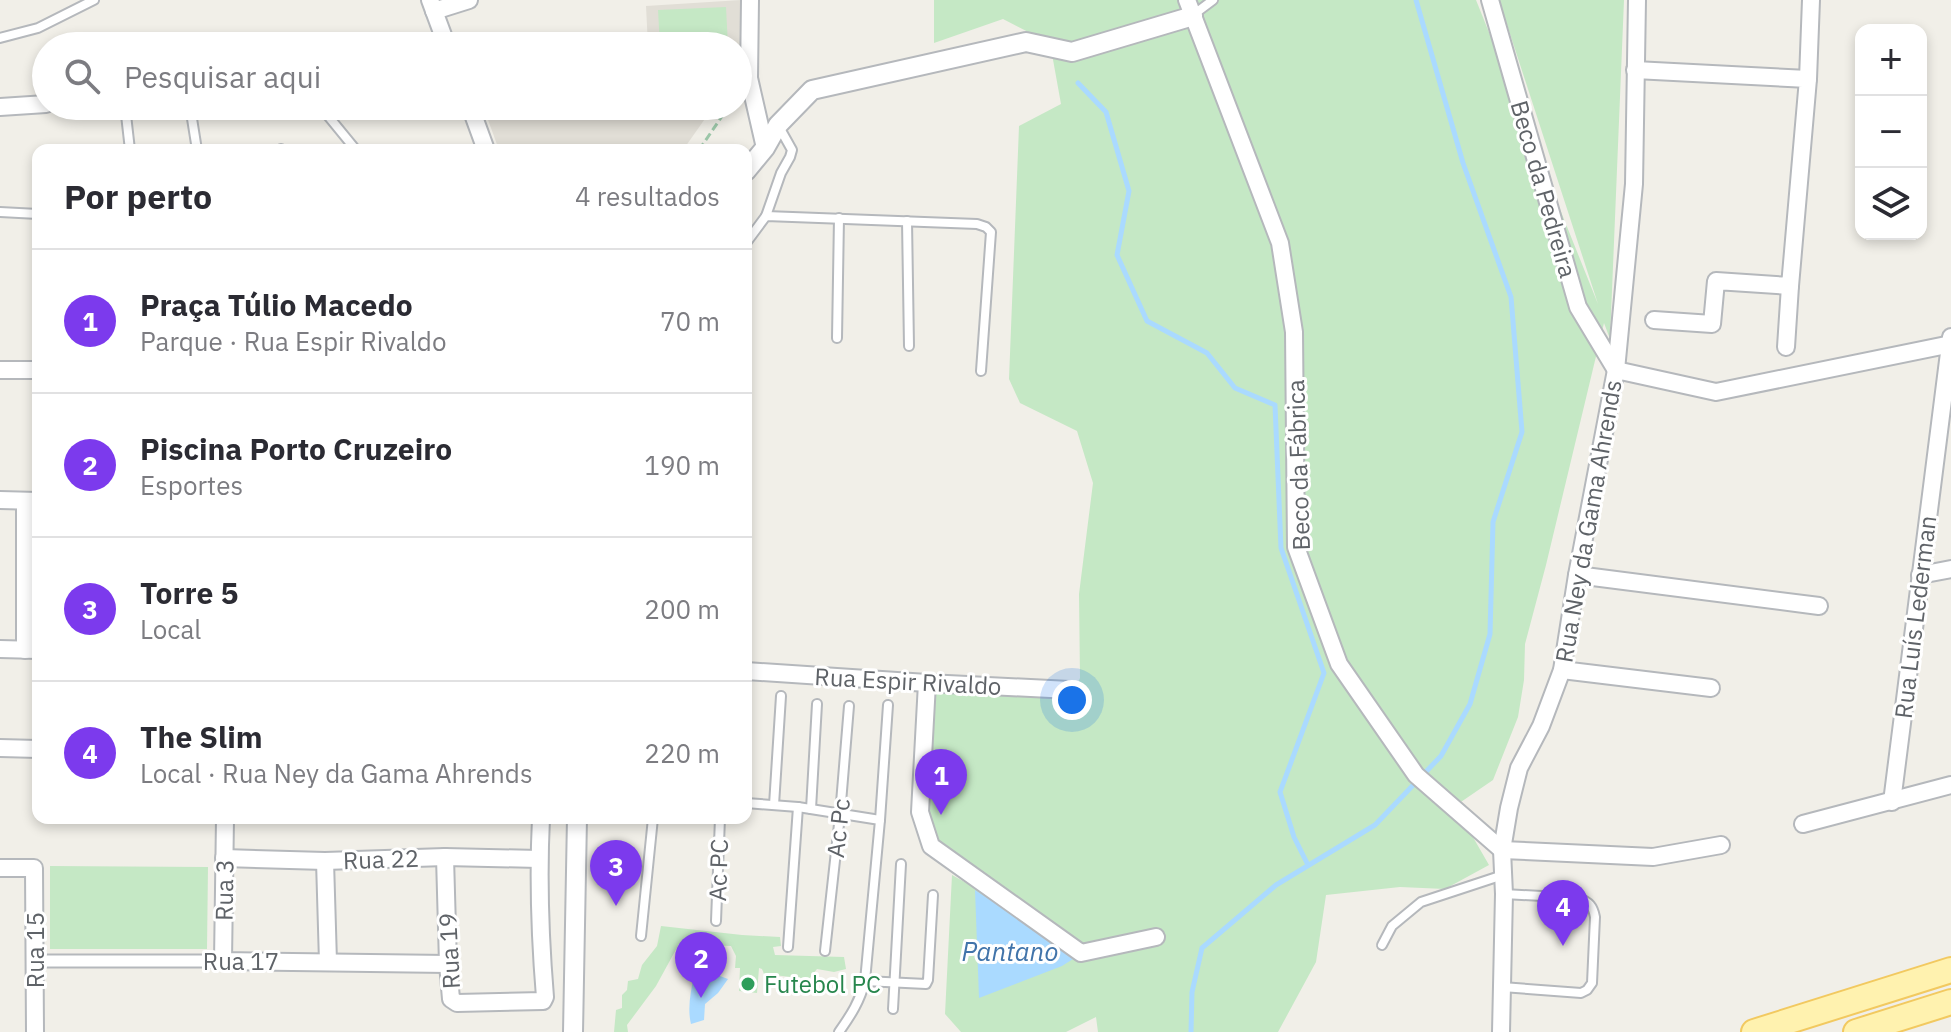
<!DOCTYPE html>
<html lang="pt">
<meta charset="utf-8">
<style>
body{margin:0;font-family:"IBM Plex Sans",sans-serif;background:#f7f7f7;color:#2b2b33}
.controls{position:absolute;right:24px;top:24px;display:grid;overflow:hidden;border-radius:16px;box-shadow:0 4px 12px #0003}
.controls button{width:72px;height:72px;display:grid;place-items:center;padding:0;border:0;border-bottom:2px solid #e1e1e2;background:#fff;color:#2b2b33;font:40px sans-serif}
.you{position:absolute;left:1072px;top:700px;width:28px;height:28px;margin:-20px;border:6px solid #fff;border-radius:50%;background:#1a73e8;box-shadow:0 0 0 12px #1a73e833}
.badge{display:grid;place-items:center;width:52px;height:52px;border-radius:50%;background:#7c3aed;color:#fff;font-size:26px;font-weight:700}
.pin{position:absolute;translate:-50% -66px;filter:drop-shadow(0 2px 4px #0008)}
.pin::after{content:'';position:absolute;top:42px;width:28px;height:24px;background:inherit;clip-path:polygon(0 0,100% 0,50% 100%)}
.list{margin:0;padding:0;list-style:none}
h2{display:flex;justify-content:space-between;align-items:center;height:104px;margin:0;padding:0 32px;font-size:34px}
h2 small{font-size:26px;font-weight:400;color:#7c7c81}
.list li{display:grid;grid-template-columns:52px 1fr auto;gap:24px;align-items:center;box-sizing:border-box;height:144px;padding:0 32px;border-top:2px solid #e1e1e2}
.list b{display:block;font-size:30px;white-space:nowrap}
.list p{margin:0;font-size:26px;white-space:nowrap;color:#7c7c81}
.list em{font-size:26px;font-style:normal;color:#7c7c81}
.icon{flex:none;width:44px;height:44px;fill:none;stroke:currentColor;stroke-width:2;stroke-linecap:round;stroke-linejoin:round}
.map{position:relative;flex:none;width:1951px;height:1032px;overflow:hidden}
.search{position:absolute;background:#fff;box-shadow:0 4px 12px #0003;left:32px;top:32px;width:720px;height:88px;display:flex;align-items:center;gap:20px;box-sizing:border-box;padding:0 28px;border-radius:44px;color:#7c7c81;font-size:30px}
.panel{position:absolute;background:#fff;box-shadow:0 4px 12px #0003;left:32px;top:144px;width:720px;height:680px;border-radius:16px}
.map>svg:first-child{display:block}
.education{fill:#e1ded6}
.green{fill:#c5e8c5}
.water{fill:#aadaff}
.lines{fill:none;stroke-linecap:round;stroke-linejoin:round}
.stream{stroke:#aadaff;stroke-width:5}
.service-casing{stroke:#b5b8bc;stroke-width:12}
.pedestrian-casing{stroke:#b5b8bc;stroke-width:15}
.minor-casing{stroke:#b5b8bc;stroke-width:20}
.tertiary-casing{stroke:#b5b8bc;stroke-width:22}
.primary-casing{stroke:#f2c960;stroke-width:28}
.path{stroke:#9cc7a9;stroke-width:3;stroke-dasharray:8 4;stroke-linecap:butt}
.service{stroke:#fff;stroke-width:8}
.pedestrian{stroke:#fff;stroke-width:11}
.minor{stroke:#fff;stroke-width:16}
.tertiary{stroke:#fff;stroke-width:18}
.primary{stroke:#fff2af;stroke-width:24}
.leisure-dot{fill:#2e9e5b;stroke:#fff;stroke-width:3}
.labels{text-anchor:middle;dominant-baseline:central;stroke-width:6;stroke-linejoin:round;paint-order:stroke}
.street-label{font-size:24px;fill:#5f6368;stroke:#fff}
.leisure-label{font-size:24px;fill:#27864d;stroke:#fff;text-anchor:start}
.water-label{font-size:26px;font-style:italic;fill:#4174aa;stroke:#fff}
</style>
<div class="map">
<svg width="1951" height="1032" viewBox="0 0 1951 1032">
<rect width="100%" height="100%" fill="#f1efe8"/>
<g class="education">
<polygon points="741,0 741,68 738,72 738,46 648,46 646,6"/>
<polygon points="483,106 714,106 683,150 499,150"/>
</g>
<g class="green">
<polygon points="934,0 1476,0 1598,304 1499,0 1624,0 1610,339 1604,323 1546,565 1525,644 1524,680 1518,717 1493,780 1455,806 1489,865 1445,889 1400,887 1326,895 1316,962 1278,1032 1098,1032 1096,1017 1066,1032 961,1032 945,1014 952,875 1077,944 935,839 925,810 935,686 1071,699 1080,678 1079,594 1093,483 1077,431 1020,403 1009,379 1019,126 1061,104 1050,43 1003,19 934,43"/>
<polygon points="726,7 728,46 660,46 658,10"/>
<polygon points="50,866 208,867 207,949 50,949"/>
<polygon points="661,926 742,935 780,937 781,946 773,947 775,955 844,957 846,969 834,972 817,969 809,979 773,975 766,979 762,969 759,968 757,993 739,991 740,968 735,968 736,956 731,946 679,944 656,986 627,1025 628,1032 614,1032 616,1010 622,1008 622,995 627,990 628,981 638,979 642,965 657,946"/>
</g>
<g class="water">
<polygon points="975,890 1058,943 1073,959 1062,966 979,998"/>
<path d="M709,972L728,979L718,993L705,1004L704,1020L691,1024C687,1008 691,991 694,975Z"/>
</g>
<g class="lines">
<g class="stream">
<polyline points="1078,83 1106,112 1129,191 1117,255 1147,321 1207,353 1235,388 1275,405 1281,548 1324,673 1280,792 1294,837 1308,865"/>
<polyline points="1191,1032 1192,992 1202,948 1276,885 1375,825 1441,756 1470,704 1490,634 1493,522 1522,432 1511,297 1463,163 1416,0"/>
</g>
<g class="service-casing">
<g id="service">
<polyline points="1193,15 1213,0"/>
<polyline points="0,38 38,28 94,0"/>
<polyline points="125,106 130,150"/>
<polyline points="190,106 197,150"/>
<polyline points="324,106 329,117 356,150"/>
<polyline points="281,149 281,150"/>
<polyline points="0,212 38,214"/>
<polyline points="766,216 781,173 790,157 792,150 778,125"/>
<polyline points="907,221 909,346"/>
<polyline points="746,243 766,216 977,224 986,227 991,232 981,371"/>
<polyline points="837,338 839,218"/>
<path d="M746,803L798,807L880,820L865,981C860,1001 851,1015 839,1032"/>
<polyline points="774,805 781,696"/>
<polyline points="811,809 817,704"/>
<polyline points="880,820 888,705"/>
<polyline points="716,921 720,818"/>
<polyline points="641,936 653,818"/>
<polyline points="1382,945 1392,926 1421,902 1503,875"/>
<polyline points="788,947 798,807"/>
<polyline points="825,951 840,815 849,706"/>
<polyline points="865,981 926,984 928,980 933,895"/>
<path d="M1502,987L1581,993L1587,990L1592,983L1595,917C1593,906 1589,902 1579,898L1504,894"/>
<polyline points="893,1009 901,864"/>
</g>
</g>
<g class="pedestrian-casing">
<polyline id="pedestrian" points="35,961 223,961"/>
</g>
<g class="minor-casing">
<g id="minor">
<polyline points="430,0 447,46"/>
<polyline points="750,0 749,78 765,148"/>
<polyline points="1187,0 1280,243 1294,332 1296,547 1339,664 1416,775 1502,850 1653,857 1721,845"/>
<polyline points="1490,0 1578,307 1616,370 1716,392 1951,344"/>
<polyline points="434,11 469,0"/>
<polyline points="1635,70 1808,79 1790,286 1716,281 1712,324 1654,320"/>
<polyline points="1808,79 1811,0"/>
<polyline points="470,106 486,150"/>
<polyline points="0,107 46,104"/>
<polyline points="1786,347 1790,286"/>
<polyline points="0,370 38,370"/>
<polyline points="0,500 38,501"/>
<polyline points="25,501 25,650"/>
<polyline points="1577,575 1819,606"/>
<polyline points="1920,575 1951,569"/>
<polyline points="0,649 38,650"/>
<polyline points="1562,670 1711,688"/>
<polyline points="746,671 927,683 1070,690"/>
<polyline points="927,683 920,812 931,846 1081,953 1156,937"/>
<polyline points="0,748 38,749"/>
<polyline points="1892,802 1951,337"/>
<polyline points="225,818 223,961 448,964"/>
<polyline points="1803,824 1951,785"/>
<path d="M445,857L448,964L451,999L457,1003L543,1001L545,997C540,937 538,878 541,818"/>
<polyline points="224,858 325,861 445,857 539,859"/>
<polyline points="325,861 328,962"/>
<polyline points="0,868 34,868 35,1032"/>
<polyline points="1501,1032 1504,894 1502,850 1509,808 1519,768 1541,726 1562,670 1577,575 1616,370 1634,184 1637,0"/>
</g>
</g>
<g class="tertiary-casing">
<g id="tertiary">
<polyline points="746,171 765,148 778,125 812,90 1026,42 1072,52 1193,16"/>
<polyline points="573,1032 577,818"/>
</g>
</g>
<g class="primary-casing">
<g id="primary">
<polyline points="1754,1032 1951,970"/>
<polyline points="1856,1032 1951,1002"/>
</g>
</g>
<polyline class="path" points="699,150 729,106"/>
<use href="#service" class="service"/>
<use href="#pedestrian" class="pedestrian"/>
<use href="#minor" class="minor"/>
<use href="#tertiary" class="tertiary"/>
<use href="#primary" class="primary"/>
</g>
<circle class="leisure-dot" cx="748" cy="984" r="8"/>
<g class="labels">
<g class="street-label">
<text transform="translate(1544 189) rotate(74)">Beco da Pedreira</text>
<text transform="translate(1298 465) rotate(-92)">Beco da Fábrica</text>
<text transform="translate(1588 521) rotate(-80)">Rua Ney da Gama Ahrends</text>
<text transform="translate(1915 617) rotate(-83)">Rua Luís Lederman</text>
<text transform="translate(908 681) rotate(3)">Rua Espir Rivaldo</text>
<text transform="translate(838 828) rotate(-84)">Ac Pc</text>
<text transform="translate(381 859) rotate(-2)">Rua 22</text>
<text transform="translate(718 870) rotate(-88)">Ac PC</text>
<text transform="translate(224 890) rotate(-89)">Rua 3</text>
<text transform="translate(35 950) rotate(-90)">Rua 15</text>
<text transform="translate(449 951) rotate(-93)">Rua 19</text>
<text x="241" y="961">Rua 17</text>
</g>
<g class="leisure-label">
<text x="764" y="984">Futebol PC</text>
</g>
<g class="water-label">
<text x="1010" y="951">Pantano</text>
</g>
</g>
</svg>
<div class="controls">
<button>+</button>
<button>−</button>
<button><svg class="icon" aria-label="layers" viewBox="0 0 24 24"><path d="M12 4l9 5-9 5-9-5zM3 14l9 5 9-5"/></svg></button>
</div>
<div class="you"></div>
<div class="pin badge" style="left:941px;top:815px">1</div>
<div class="pin badge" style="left:701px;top:998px">2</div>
<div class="pin badge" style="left:616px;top:906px">3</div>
<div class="pin badge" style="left:1563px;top:946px">4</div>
<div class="search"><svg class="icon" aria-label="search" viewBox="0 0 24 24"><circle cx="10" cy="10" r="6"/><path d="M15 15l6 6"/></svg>Pesquisar aqui</div>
<section class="panel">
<h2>Por perto<small>4 resultados</small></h2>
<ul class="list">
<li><span class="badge">1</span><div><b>Praça Túlio Macedo</b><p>Parque · Rua Espir Rivaldo</p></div><em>70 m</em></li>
<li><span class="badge">2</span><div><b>Piscina Porto Cruzeiro</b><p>Esportes</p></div><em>190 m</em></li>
<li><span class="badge">3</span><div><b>Torre 5</b><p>Local</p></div><em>200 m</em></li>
<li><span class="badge">4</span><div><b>The Slim</b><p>Local · Rua Ney da Gama Ahrends</p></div><em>220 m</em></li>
</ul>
</section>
</div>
